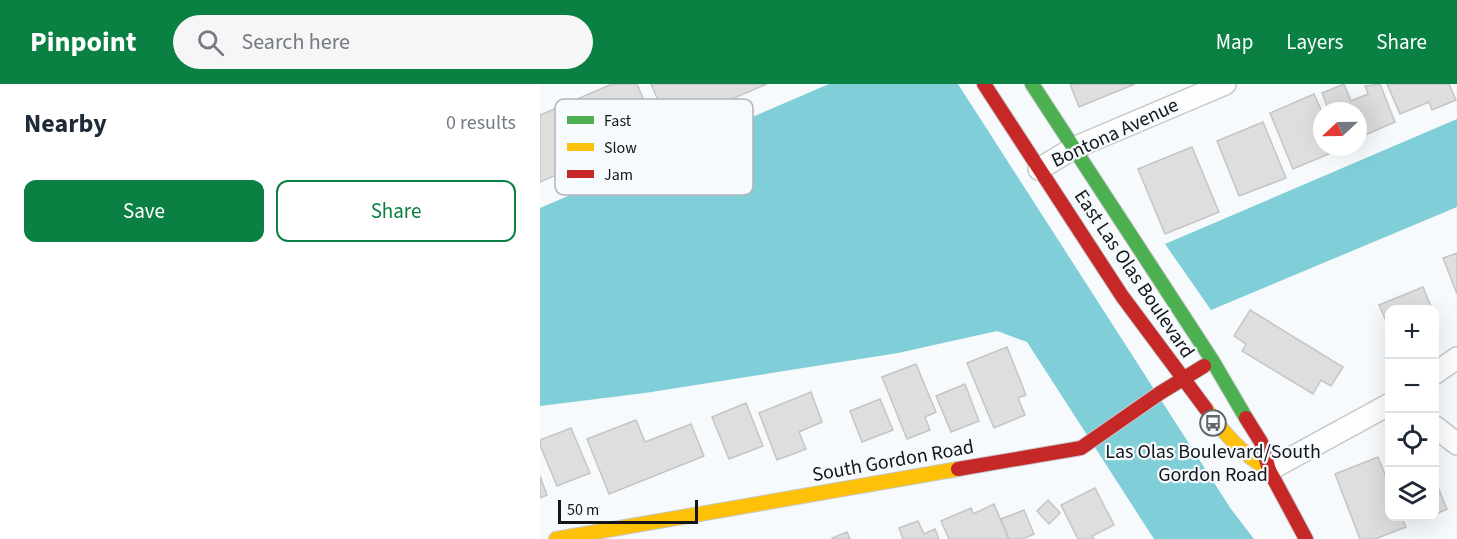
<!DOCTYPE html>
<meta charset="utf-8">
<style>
body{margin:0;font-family:"Source Sans 3",sans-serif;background:#f6f6f7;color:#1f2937}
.controls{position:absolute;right:18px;bottom:18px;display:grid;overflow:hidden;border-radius:12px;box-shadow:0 6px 24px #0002}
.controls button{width:54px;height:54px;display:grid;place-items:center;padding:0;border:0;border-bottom:2px solid #e0e1e3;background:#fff;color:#1f2937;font:30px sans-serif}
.compass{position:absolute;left:773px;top:18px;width:54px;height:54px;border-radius:50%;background:#fff;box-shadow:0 6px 24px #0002;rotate:248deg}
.scale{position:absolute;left:18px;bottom:15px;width:140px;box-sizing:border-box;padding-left:6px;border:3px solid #131517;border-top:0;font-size:16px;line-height:21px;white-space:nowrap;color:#131517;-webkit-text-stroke:4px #f5fafe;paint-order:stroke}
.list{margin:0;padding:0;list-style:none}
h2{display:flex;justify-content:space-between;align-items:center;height:78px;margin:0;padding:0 24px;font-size:26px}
h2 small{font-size:20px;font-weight:400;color:#747a83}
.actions{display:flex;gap:12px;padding:18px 24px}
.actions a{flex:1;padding:14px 0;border:2px solid #0b8043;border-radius:12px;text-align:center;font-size:21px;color:#0b8043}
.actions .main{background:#0b8043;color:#fff}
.icon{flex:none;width:33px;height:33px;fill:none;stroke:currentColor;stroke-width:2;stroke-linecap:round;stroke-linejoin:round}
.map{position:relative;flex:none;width:917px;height:455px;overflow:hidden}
header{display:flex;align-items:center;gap:36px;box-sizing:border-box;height:84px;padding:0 30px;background:#0b8043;color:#fff}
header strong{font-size:28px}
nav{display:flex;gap:33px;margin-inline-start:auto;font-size:21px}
.search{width:420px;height:54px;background:#f6f6f7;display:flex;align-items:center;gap:15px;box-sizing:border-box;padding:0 21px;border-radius:33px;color:#747a83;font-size:22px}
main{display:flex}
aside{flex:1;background:#fff}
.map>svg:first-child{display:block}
.water{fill:#7fced8}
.building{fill:#dedede;stroke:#c5c5c4;stroke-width:1.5}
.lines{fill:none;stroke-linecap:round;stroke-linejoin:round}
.street-casing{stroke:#c6c8ca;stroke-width:24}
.fast-casing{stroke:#c6c8ca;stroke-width:16}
.slow-casing{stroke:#c6c8ca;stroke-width:16}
.jam-casing{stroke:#c6c8ca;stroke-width:16}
.street{stroke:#fefeff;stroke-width:21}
.fast{stroke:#4caf50;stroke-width:14}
.slow{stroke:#ffc107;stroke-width:14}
.jam{stroke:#c62828;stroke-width:14}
.labels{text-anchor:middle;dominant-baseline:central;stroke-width:4.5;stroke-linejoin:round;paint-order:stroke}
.street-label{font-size:20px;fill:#131517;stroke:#f5fafe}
.poi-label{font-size:20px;fill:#131517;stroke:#f5fafe}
.key{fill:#f5fafe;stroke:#b1b5b9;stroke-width:1.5}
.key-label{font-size:16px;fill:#131517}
</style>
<header>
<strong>Pinpoint</strong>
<div class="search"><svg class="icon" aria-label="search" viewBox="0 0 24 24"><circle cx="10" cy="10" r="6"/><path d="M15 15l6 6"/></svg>Search here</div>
<nav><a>Map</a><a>Layers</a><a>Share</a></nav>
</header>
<main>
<aside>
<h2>Nearby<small>0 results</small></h2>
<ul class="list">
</ul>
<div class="actions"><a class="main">Save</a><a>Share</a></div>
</aside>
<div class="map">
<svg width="917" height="455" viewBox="0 0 917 455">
<rect width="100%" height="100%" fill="#f7fafc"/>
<g class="water">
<polygon points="289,0 418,0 691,425 714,455 614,455 487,258 457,247 358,269 105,309 0,322 0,124"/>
<polygon points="917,35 917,123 671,226 625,160"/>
</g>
<g class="building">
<polygon points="72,0 97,0 117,48 0,98 0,31"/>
<polygon points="111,0 227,0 129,42"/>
<polygon points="530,0 595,0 539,23"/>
<polygon points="804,0 811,17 828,10 825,2 840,0 855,38 818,54 818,27 789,27 782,9"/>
<polygon points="847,0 909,0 916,16 892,26 889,18 860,30"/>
<polygon points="774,10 782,28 782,63 797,63 798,66 753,85 730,29"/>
<polygon points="723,38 746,94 699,112 677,57"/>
<polygon points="652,63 679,128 625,150 598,85"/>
<polygon points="917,169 917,210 903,174"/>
<polygon points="883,203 892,225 850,225 850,246 839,221"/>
<polygon points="710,226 803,283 791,302 781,296 773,310 702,267 706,260 694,252"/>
<polygon points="467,263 486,311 478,314 485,331 454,344 427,279"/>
<polygon points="376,280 396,328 385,333 390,346 367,355 342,293"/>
<polygon points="425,300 439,337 411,348 396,312"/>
<polygon points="271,308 282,338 259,348 266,365 237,376 219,329"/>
<polygon points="340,315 353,346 322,358 310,327"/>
<polygon points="206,319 223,362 189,375 172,333"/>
<polygon points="96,336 105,358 151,340 164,372 69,410 47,355"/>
<polygon points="31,344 50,389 17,402 0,361 0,356"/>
<polygon points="838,373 850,403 850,432 861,432 866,443 835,455 820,455 795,390"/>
<polygon points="0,392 7,411 0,414"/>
<polygon points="894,393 907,425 894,431"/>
<polygon points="555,404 574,441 552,452 554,455 538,455 521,421"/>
<polygon points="508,416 520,429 509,440 497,427"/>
<polygon points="454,420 469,455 409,455 401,437 431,424 433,430"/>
<polygon points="484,426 494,450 483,455 469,455 461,435"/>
<polygon points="378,437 384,450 395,445 399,455 363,455 359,444"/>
<polygon points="307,448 310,455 293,455 292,454"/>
</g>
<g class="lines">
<g class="street-casing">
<g id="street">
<polyline points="499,85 534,64 685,0"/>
<polyline points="894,290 917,274"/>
<polyline points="894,342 917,360"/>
<polyline points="729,386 850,320"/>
</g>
</g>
<g class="fast-casing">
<polyline id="fast" points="492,0 672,276 706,334"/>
</g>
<g class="slow-casing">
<g id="slow">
<path d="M666,325C685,350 702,370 729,386"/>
<polyline points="16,455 418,385"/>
</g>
</g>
<g class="jam-casing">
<g id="jam">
<polyline points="444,0 582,212 666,325"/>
<polyline points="706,334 721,358 729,386 766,455"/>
<polyline points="418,385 541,364 620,309 664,282"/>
</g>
</g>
<use href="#street" class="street"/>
<use href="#fast" class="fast"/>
<use href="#slow" class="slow"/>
<use href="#jam" class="jam"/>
</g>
<defs>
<g id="bus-ring" transform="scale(1.35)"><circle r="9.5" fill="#f5fafe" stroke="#636567" stroke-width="1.5"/><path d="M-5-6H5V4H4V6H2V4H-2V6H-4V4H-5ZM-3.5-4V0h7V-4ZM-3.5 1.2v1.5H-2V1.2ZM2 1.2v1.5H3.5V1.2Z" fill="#636567"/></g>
</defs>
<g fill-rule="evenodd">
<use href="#bus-ring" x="673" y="339"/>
</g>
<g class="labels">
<g class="street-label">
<text transform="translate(575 49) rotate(-25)">Bontona Avenue</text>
<text transform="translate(594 190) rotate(56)">East Las Olas Boulevard</text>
<text transform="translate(353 377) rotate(-10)">South Gordon Road</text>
</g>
<g class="poi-label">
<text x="673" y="368">Las Olas Boulevard/South<tspan x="673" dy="23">Gordon Road</tspan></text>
</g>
</g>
<rect x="15" y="15" width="198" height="96" rx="9" class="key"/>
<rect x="27" y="32" width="27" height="8" fill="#4caf50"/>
<rect x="27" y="59" width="27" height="8" fill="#ffc107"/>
<rect x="27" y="86" width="27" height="8" fill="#c62828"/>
<g class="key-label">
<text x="64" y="42">Fast</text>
<text x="64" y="69">Slow</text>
<text x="64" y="96">Jam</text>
</g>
</svg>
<div class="controls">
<button>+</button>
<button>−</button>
<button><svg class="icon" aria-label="locate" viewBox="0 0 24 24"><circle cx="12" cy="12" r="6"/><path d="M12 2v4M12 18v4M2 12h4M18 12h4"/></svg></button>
<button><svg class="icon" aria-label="layers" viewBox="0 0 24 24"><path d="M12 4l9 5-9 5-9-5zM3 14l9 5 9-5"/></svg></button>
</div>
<svg class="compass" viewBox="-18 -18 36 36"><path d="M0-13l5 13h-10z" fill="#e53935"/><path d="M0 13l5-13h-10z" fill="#747a83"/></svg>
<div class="scale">50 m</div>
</div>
</main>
